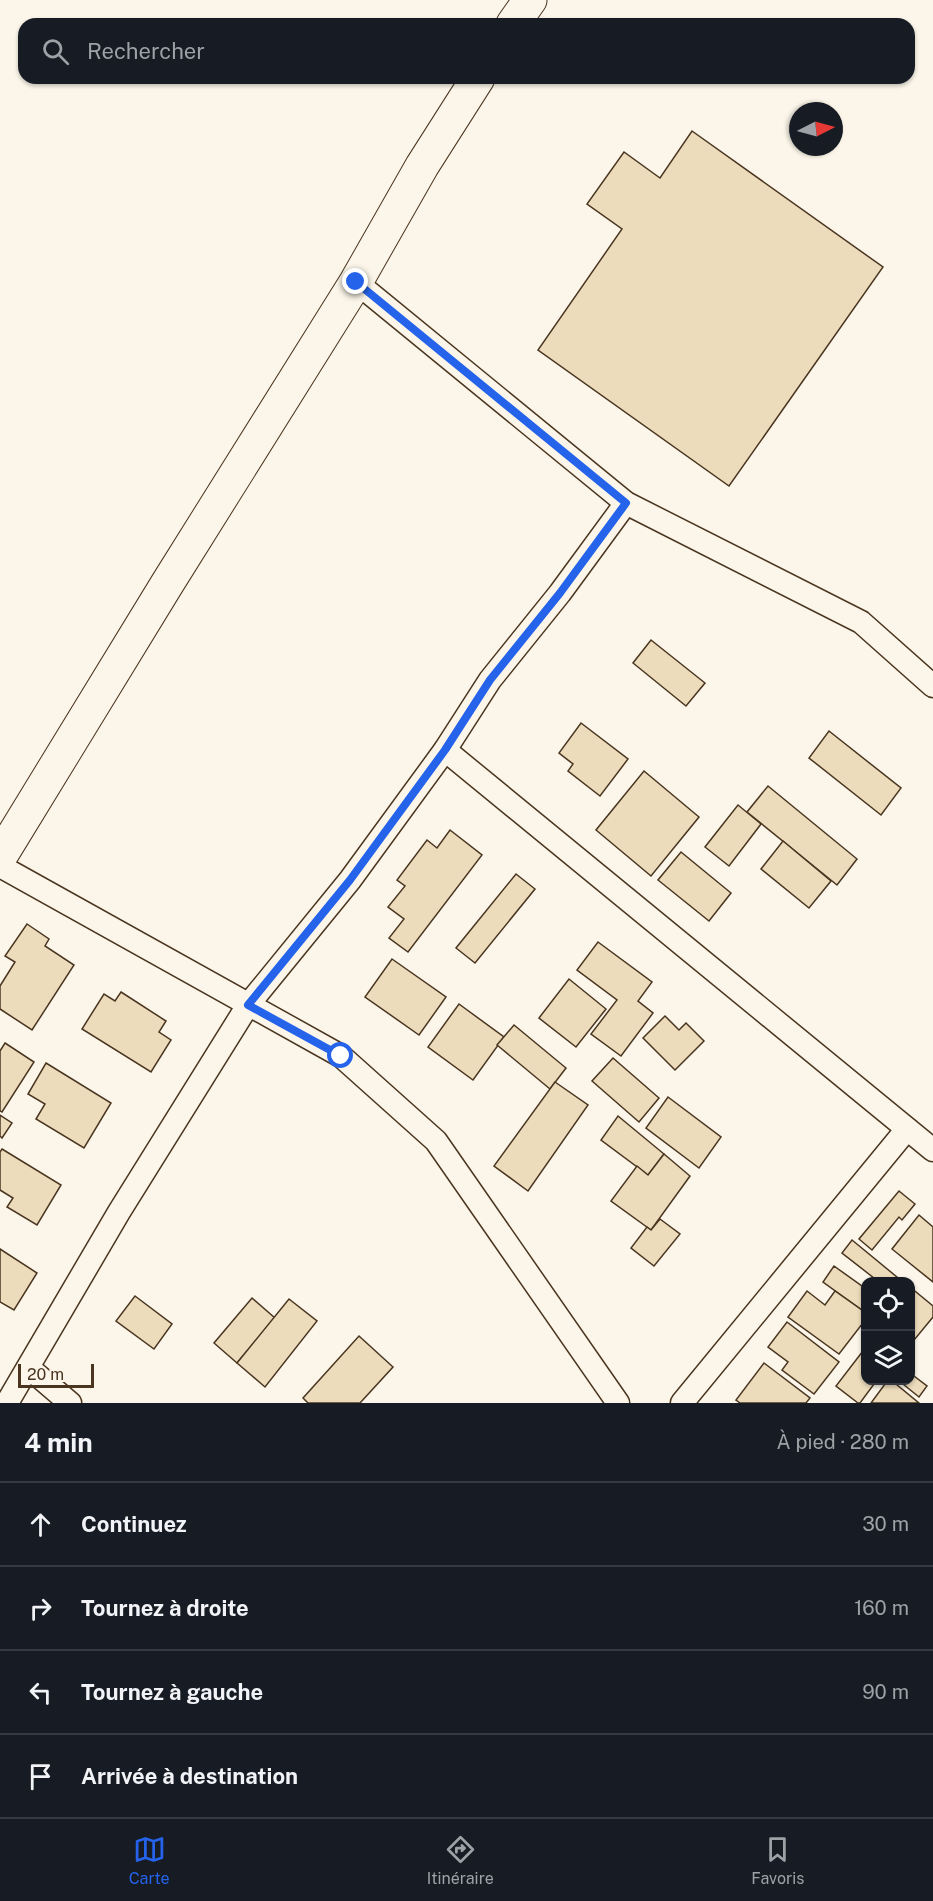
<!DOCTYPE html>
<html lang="fr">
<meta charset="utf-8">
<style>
body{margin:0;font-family:"Public Sans",sans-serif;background:#20242c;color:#f1f3f6}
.controls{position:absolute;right:18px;bottom:18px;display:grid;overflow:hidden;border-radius:12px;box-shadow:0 2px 4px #0004}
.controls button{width:54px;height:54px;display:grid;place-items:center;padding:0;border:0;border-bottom:2px solid #363941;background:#171b24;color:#f1f3f6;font:30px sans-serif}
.compass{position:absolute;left:789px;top:102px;width:54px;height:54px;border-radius:50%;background:#171b24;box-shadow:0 2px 4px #0004;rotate:84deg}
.scale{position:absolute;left:18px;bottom:15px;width:76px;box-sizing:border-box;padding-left:6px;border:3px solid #4a3520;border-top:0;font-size:16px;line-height:21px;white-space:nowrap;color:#4a3520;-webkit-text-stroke:4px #fbf6e9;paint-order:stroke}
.stop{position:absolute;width:18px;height:18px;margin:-14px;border:4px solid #2563eb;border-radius:50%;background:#fff}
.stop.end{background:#2563eb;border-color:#fff;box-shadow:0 2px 6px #0008}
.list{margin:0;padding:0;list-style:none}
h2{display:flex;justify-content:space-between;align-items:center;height:78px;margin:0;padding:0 24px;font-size:26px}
h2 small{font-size:20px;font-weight:400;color:#9ea1a6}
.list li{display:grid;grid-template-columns:39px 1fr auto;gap:18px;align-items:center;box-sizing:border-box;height:84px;padding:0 24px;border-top:2px solid #363941}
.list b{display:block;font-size:22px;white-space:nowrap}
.list em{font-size:20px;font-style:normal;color:#9ea1a6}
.icon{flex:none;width:33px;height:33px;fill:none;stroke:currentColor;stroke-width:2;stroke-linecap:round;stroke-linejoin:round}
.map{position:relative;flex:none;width:933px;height:1403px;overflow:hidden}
.search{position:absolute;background:#171b24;box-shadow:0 2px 4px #0004;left:18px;right:18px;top:18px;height:66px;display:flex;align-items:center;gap:15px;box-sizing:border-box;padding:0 21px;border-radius:18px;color:#9ea1a6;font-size:22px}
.sheet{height:414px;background:#171b24}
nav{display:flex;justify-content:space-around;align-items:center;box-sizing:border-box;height:84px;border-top:2px solid #363941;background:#171b24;font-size:16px;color:#9ea1a6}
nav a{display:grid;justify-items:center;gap:3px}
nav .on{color:#2563eb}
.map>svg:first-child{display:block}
.building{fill:#ecdcbc;stroke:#4a3520;stroke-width:1.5}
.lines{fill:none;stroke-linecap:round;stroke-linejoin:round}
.minor-casing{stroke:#4a3520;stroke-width:25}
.primary-casing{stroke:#4a3520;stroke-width:35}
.minor{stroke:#fbf6e9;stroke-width:22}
.primary{stroke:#fbf6e9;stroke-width:33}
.route{stroke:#2563eb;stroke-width:8}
</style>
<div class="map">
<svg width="933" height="1403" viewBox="0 0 933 1403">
<rect width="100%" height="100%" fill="#fbf6e9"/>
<g class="building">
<polygon points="692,131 883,267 729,486 538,350 622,229 587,204 624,152 660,178"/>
<polygon points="651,640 705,683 686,706 633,663"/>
<polygon points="581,723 628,759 600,796 568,771 573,764 559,753"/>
<polygon points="829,731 901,788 881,815 809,758"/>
<polygon points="644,771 699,817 651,876 596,830"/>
<polygon points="768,786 857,859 837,885 747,812"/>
<polygon points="738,805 761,824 729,866 705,847"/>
<polygon points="450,830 482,855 408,952 389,938 404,919 388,907 405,886 397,880 427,840 437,848"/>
<polygon points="783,841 831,881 809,908 761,869"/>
<polygon points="681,852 731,893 709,921 658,880"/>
<polygon points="516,874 535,889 475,963 456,948"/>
<polygon points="27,924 49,939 45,946 74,965 32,1030 0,1009 0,986 15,962 5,956"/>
<polygon points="598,942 652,982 638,1001 653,1013 621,1056 591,1034 617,1000 577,970"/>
<polygon points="392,959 446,997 419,1035 365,997"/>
<polygon points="569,979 606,1009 576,1047 539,1018"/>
<polygon points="121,992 166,1021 159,1032 171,1040 151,1072 82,1029 104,994 115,1001"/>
<polygon points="459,1004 504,1037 473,1080 428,1047"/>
<polygon points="665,1016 679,1030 686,1023 704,1041 675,1070 643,1038"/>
<polygon points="514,1025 566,1068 550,1089 497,1045"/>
<polygon points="5,1043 34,1062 2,1112 0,1111 0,1051"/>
<polygon points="613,1058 659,1098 639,1122 592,1081"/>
<polygon points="46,1063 111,1103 84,1148 36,1119 45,1104 28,1094"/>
<polygon points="555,1082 588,1105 528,1191 494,1166"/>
<polygon points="668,1097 721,1137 699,1168 646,1128"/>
<polygon points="0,1115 12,1123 2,1138 0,1136"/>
<polygon points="618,1116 664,1154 648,1175 601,1140"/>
<polygon points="2,1149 61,1185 37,1225 7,1207 13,1198 0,1190 0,1152"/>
<polygon points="664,1154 690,1176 651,1230 611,1201 637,1166 648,1175"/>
<polygon points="899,1191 915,1204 902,1220 899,1217 872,1250 859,1239"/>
<polygon points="919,1215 933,1227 933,1282 892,1249"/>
<polygon points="660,1219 680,1234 654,1266 631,1248 647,1227 651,1230"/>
<polygon points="852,1240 903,1282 879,1282 842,1253"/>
<polygon points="0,1249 37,1273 14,1310 0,1302"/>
<polygon points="834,1266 866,1289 866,1313 823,1282"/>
<polygon points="910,1287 933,1306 933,1317 910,1345"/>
<polygon points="807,1291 825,1305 835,1291 866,1313 866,1319 839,1354 788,1317"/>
<polygon points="135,1296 172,1324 154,1349 116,1321"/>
<polygon points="252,1298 275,1318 237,1363 214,1343"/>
<polygon points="289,1299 317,1321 265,1387 237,1363"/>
<polygon points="787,1322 839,1362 814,1394 782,1370 788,1362 768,1347"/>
<polygon points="359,1336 393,1367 360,1403 308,1403 303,1398"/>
<polygon points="866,1347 866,1380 877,1380 860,1403 858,1403 836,1386"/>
<polygon points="764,1363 810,1398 806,1403 740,1403 736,1400"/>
<polygon points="910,1373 927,1386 919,1397 898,1380 910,1380"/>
<polygon points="888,1380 891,1380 919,1403 871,1403"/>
</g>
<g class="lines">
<g class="minor-casing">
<g id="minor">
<polyline points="356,282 626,503 861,622 933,686"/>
<polyline points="445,750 933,1150"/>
<polyline points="0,866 341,1056 436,1141 618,1403"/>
<polyline points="29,1368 70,1403"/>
<polyline points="7,1403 119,1212 248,1005 350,880 445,750 490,680 560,593 626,503"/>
<polyline points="682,1403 907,1129"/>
</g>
</g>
<g class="primary-casing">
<g id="primary">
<polyline points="513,24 530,0"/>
<polyline points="0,857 167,584 356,282 422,166 478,78"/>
</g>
</g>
<use href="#minor" class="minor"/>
<use href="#primary" class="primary"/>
</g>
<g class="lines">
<polyline class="route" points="341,1056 248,1005 350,880 445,750 490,680 560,593 626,503 356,282"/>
</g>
</svg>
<div class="controls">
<button><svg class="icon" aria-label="locate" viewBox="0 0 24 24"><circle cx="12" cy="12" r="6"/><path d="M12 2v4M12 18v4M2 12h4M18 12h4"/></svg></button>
<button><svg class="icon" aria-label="layers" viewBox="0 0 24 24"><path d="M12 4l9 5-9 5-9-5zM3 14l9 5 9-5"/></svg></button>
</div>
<svg class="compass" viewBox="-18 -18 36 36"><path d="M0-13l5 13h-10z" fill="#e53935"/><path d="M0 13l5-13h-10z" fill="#9ea1a6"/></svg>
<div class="scale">20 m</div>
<div class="stop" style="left:341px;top:1056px"></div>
<div class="stop end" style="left:356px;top:282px"></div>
<div class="search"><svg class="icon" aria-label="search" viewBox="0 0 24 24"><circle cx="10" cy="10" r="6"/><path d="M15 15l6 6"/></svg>Rechercher</div>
</div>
<section class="sheet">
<h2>4 min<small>À pied · 280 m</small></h2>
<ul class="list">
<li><svg class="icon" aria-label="ahead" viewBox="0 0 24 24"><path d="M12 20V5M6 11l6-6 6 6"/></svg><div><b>Continuez</b></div><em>30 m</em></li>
<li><svg class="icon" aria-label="right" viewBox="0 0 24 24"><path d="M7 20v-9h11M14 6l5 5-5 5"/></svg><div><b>Tournez à droite</b></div><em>160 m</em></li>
<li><svg class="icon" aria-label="left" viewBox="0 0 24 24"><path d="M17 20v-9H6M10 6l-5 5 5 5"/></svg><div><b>Tournez à gauche</b></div><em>90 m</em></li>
<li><svg class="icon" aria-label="arrive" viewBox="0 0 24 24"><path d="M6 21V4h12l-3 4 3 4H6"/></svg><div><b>Arrivée à destination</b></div></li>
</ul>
</section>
<nav>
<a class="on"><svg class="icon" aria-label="map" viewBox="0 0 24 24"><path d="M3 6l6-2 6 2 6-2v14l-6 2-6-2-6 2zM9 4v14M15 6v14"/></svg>Carte</a>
<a><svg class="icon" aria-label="directions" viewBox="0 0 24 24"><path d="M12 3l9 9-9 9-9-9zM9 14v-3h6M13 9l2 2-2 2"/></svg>Itinéraire</a>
<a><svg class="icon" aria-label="saved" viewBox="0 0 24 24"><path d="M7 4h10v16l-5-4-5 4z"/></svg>Favoris</a>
</nav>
